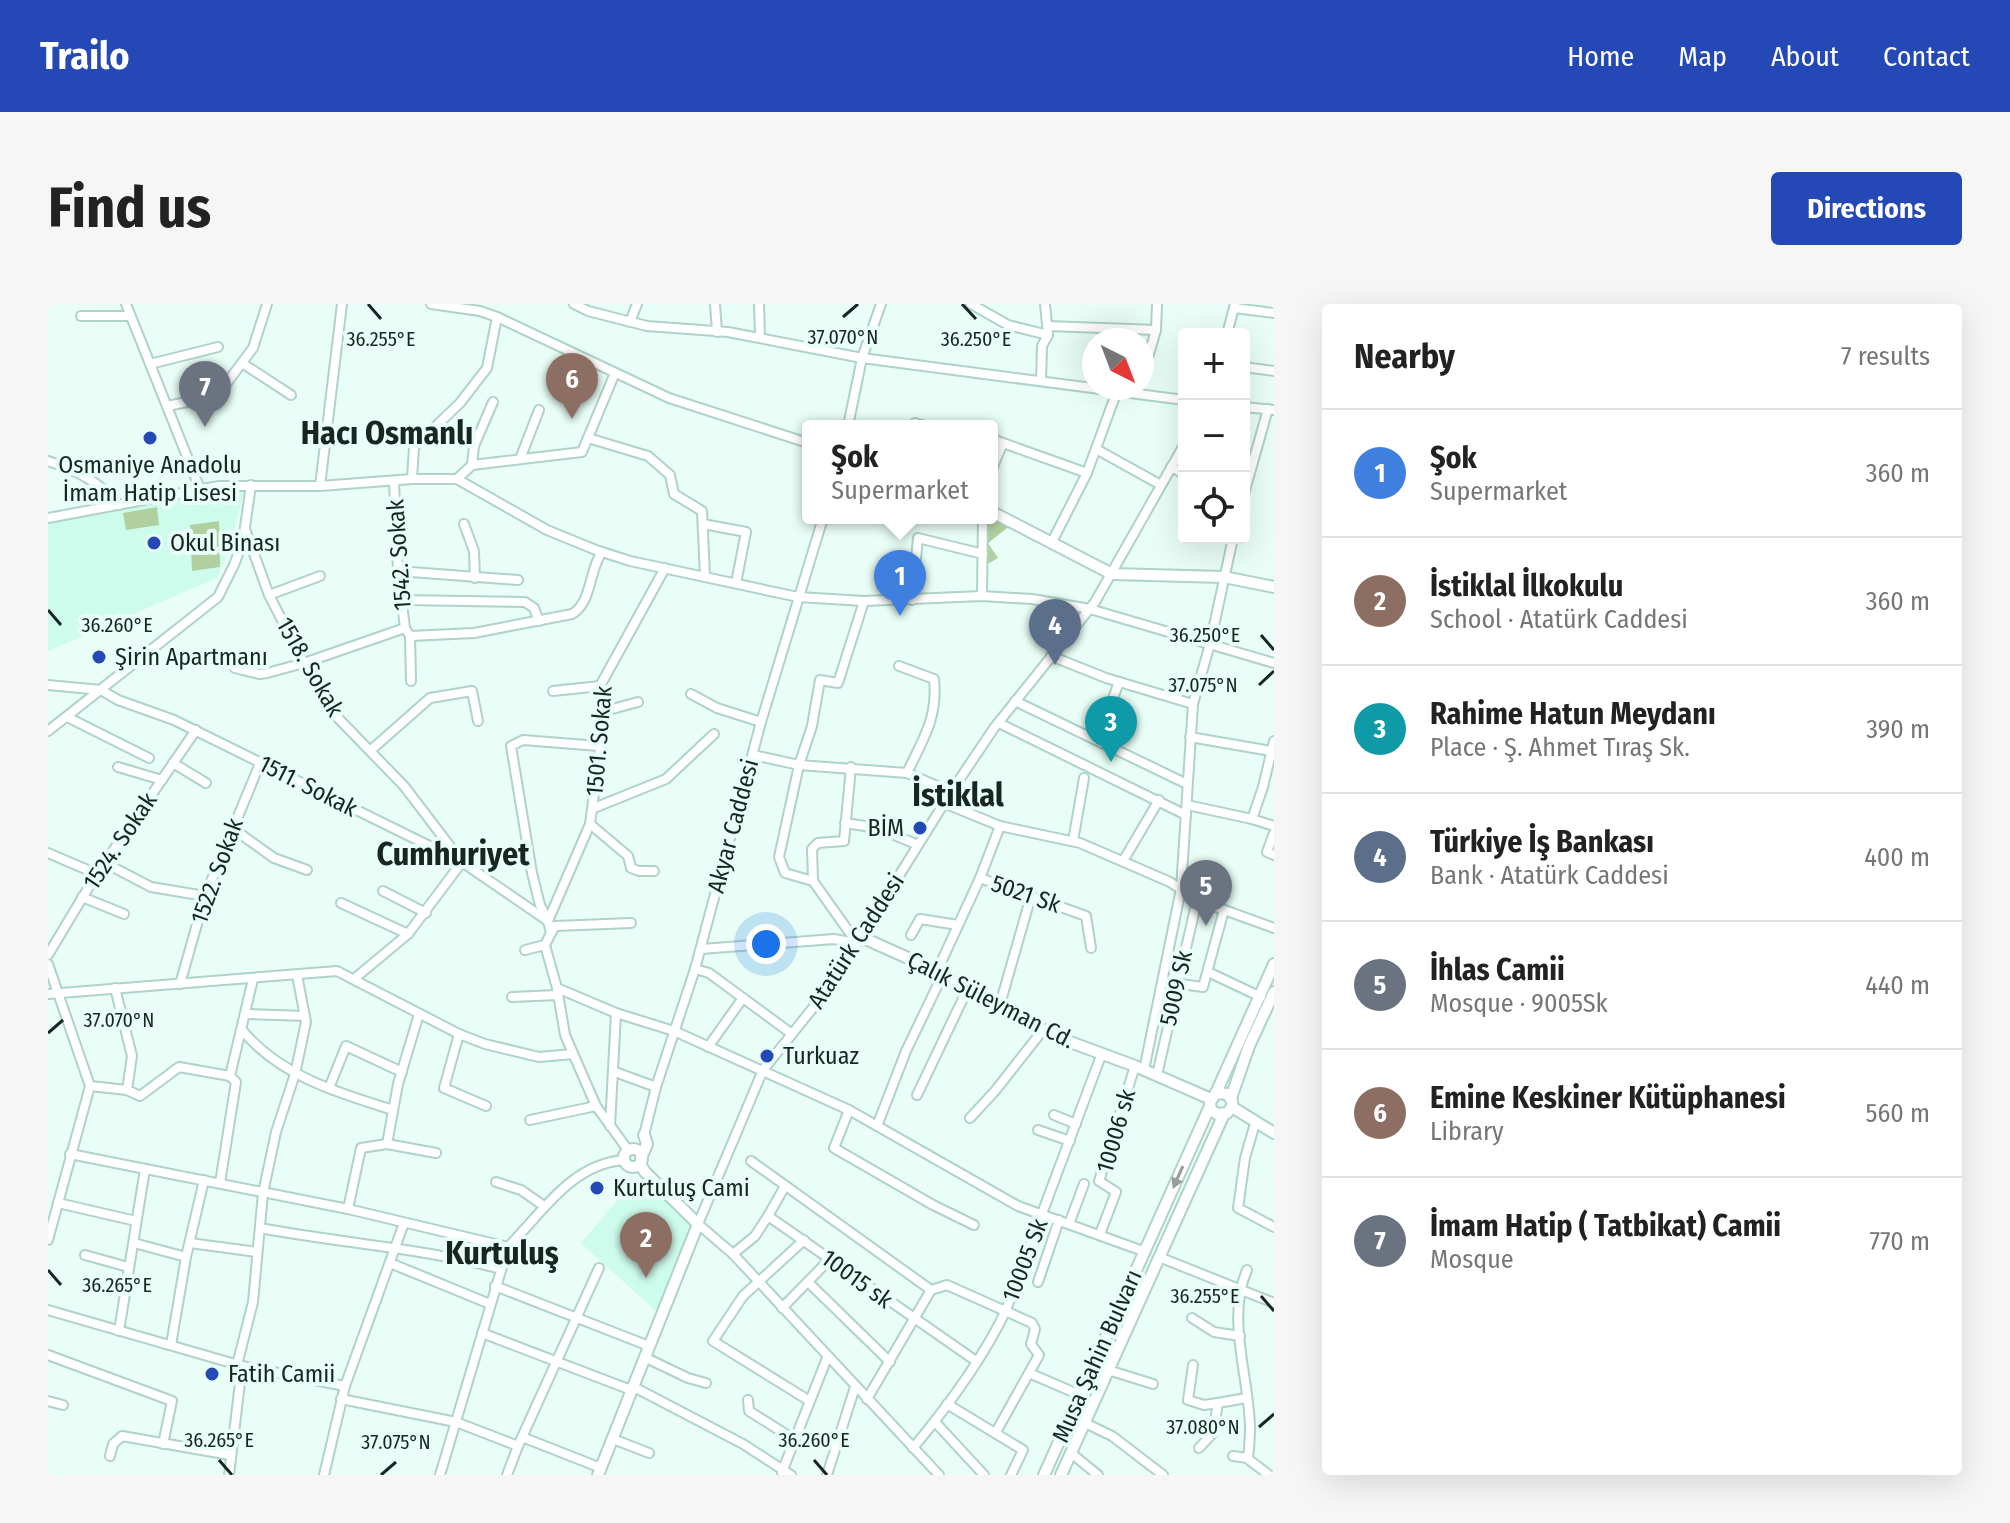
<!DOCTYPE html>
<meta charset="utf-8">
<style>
body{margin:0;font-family:"Fira Sans Condensed",sans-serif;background:#f6f6f6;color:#222}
.controls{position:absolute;right:24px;top:24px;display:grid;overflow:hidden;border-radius:8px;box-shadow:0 8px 32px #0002}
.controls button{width:72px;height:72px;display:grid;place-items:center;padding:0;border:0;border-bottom:2px solid #e0e0e0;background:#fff;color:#222;font:40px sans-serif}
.compass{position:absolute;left:1034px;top:24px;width:72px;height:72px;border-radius:50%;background:#fff;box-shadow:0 8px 32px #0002;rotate:138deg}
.you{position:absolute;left:718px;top:640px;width:28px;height:28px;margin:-20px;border:6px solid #fff;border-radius:50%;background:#1a73e8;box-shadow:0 0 0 12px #1a73e833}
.badge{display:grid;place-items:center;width:52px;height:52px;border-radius:50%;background:#2449b7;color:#fff;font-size:26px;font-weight:700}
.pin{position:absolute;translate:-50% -66px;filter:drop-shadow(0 2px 4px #0008)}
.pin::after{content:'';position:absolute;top:42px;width:28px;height:24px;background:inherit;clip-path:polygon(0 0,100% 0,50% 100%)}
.popup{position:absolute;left:754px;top:116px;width:196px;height:104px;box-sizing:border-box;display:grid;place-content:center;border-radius:8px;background:#fff;filter:drop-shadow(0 2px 6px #0005);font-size:26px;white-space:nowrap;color:#767676}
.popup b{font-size:30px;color:#222}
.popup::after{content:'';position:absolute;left:50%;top:100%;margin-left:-16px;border:16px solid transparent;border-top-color:#fff}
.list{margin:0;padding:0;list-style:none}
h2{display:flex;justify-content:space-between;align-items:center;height:104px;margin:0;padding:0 32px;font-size:34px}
h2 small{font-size:26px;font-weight:400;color:#767676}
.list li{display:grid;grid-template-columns:52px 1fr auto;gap:24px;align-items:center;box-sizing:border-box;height:128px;padding:0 32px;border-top:2px solid #e0e0e0}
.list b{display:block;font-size:30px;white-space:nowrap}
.list p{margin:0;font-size:26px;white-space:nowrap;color:#767676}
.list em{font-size:26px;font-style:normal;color:#767676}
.icon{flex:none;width:44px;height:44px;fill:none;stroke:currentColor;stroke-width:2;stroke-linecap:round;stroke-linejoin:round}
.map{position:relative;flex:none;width:1226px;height:1171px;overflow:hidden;border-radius:8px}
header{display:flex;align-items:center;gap:48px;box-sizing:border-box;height:112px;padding:0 40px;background:#2449b7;color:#fff}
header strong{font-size:38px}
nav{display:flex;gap:44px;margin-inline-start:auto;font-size:28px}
.intro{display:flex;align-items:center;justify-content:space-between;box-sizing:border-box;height:192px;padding:0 48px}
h1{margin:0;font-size:56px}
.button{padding:20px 36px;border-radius:8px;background:#2449b7;color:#fff;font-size:28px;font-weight:700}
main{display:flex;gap:48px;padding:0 48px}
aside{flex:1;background:#fff;border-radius:8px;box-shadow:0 8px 32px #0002}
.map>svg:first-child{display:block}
.built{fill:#cefcec}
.green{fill:#b1d09f}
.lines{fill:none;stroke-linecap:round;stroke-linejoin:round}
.minor-casing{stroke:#afd3c6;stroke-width:12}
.major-casing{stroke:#afd3c6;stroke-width:14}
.minor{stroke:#fff;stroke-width:8}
.major{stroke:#fff;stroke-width:10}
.oneway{fill:#979d9b}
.ticks{fill:none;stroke:#182621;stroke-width:3}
.poi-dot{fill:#2449b7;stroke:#e8fef6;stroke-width:3}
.labels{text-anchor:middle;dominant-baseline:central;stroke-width:8;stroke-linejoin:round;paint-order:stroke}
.poi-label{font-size:24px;fill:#182621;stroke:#e8fef6;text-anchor:start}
.street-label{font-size:24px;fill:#182621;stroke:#e8fef6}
.district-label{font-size:32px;font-weight:bold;fill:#182621;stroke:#e8fef6}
.ticks-label{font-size:20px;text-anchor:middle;fill:#182621;stroke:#e8fef6;stroke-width:8;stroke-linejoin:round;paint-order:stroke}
</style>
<header>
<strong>Trailo</strong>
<nav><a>Home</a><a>Map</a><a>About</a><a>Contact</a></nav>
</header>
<div class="intro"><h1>Find us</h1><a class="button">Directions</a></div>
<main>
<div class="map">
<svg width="1226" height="1171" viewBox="0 0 1226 1171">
<rect width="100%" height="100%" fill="#e8fef6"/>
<g class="built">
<polygon points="178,184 196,189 180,248 169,274 0,347 0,217"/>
<polygon points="599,876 648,920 609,1008 533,939 586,877"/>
</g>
<g class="green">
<polygon points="109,203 111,221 78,226 75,209"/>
<polygon points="944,212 963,221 940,239 950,254 936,262 937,225"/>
<polygon points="171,217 172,263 144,267 142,221"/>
</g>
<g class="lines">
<g class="minor-casing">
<g id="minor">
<polyline points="78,0 152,185"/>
<polyline points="383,0 432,7 449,13 621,94 760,139"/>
<polyline points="526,0 540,7 599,22 680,28 814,54 1136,96"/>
<polyline points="667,0 669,28"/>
<polyline points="711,0 712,33"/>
<polyline points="923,0 960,21 1000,31"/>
<polyline points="1186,4 1226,9"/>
<polyline points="33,12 82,12"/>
<polyline points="582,18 589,0"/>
<polyline points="1000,22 1108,26"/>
<polyline points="1179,30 1187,0"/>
<polyline points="194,59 243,91"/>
<polyline points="102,60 170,43"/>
<polyline points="1196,63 1226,67"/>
<polyline points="1094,74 1108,26 1109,0"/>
<polyline points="993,77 994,42 1000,31 997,0"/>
<polyline points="119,102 169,92 205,44 219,0"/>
<polyline points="1196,103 1226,106"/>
<polyline points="800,122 814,54 833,0"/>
<polyline points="866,122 867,119 877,122"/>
<polyline points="540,134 600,152 622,171 626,190 654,207 657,272"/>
<polyline points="944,135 955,139 944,165"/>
<polyline points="955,139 1039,169"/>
<polyline points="1048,145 1113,181"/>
<polyline points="472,155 491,106"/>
<path d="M0,157C30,167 50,177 71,201"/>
<polyline points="424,161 426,142 445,98"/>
<polyline points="1123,163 1136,170"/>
<polyline points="364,175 366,143 412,99 439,64 449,13"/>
<polyline points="409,175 424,161 534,148 567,69"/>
<polyline points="346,178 350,267 357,324 362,332 363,377"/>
<polyline points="272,182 294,0"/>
<polyline points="1196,190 1220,105"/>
<polyline points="0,214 171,182 272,182 364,175 409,175 499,226 548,246 582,257 750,293 816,297 934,292 984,295 1042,305 1226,359"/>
<polyline points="416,220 426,247 427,274"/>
<polyline points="655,220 698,228 688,279"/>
<polyline points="197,225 221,291 256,359 288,412 356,482 414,558 360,630 306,675"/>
<polyline points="1004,238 1039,169 1069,87"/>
<polyline points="350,267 470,276"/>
<polyline points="221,291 272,272"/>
<polyline points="934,292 935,214"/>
<polyline points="354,296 477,298 486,304 491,317"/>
<polyline points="864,296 870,234 935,250"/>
<path d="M362,332L426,329L524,310C544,299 541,265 554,248"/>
<polyline points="1003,352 1058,374 1145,400"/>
<path d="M851,362L886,375C890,414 875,435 859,469"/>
<polyline points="187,364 211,370 219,369 256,359 357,324"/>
<polyline points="0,381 53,386 70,396 126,416 414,558 500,617"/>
<polyline points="505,387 552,382"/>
<polyline points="643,390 669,404 713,418"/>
<polyline points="967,397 1139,480"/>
<polyline points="557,407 590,398"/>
<polyline points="19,413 101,454"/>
<polyline points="951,419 1138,511"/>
<polyline points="0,427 170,293 186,261 195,237 203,181"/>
<polyline points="1142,433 1223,447"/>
<polyline points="1046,434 1060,408 1071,378"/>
<polyline points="551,442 475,436 463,442 484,569 492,601 500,617 503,629 497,641 509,684 517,731 548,802 580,846"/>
<polyline points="323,446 382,394 424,387 430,417"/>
<polyline points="705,451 751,461 859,469 903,488"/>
<polyline points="125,459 158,479"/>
<polyline points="70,463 114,476"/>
<polyline points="803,463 796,537 770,539 764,545 765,577 809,639"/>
<polyline points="896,499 952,522 1032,539 1122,578 1149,596 1226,624"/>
<polyline points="1139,501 1204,515 1226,522"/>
<polyline points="546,504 618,475 666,430"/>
<polyline points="1204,515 1215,483 1226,437"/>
<polyline points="797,519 830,524 870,541"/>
<polyline points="542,520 580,552 583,564 591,567 606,567"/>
<polyline points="184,524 226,554 259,566"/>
<polyline points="1226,529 1219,548 1226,551"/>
<polyline points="1025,537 1036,474"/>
<polyline points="0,549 49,570"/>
<polyline points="1075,557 1111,496"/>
<polyline points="57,559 103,583 157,592"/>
<polyline points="932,574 1038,612 1043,644"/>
<polyline points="765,577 737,569 731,553 751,461 764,422 772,376 790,379 816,297"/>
<polyline points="335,587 378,609"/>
<polyline points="34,593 76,610"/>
<polyline points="293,599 360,630"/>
<polyline points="500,617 542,520 557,407 552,382 617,264"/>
<polyline points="503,629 507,622 583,619"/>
<polyline points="863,631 872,615 910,621"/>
<polyline points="653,645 786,635 807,639"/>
<polyline points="477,646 497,641"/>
<polyline points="0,651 45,576 148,426"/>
<polyline points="0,660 42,782 0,936"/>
<polyline points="647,665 661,669 695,694"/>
<polyline points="889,667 932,574 952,522"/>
<polyline points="1160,668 1213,693"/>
<polyline points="1124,679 1155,683 1176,606"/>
<polyline points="132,680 157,592 213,457"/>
<polyline points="509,684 568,709 626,727 801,806 970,902 1095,947"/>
<polyline points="0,690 289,667 411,730 437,740 491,753 525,750"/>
<polyline points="464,693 510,691"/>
<polyline points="951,704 983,592"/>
<polyline points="197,710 257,712"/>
<path d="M194,726C232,772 290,789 345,806"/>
<polyline points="411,730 396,784 438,802"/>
<polyline points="660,743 695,694 744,730"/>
<polyline points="1096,766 1133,585 1145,400 1162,340 1185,234"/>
<polyline points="567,768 608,783"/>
<polyline points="1109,771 1149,596"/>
<polyline points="42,782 79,786 84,752 67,684"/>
<polyline points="281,784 298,742 354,768"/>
<polyline points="79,786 92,792 131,763 182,772"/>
<polyline points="869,791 920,684"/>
<polyline points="801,806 786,844 885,901 926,921"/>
<polyline points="1006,811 1028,820"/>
<polyline points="922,814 947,787 995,726"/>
<polyline points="482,816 548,802"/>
<polyline points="562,822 568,709"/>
<polyline points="829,822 858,747 895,670"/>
<polyline points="1206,823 1197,854 1190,904 1226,923"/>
<polyline points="990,826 1022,837"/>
<polyline points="596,831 608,783 647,665 713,418 775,214"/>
<polyline points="339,840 350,780 371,710"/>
<path d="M22,850L300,905L460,943C494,909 523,860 576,856"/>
<polyline points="703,857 883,986 899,981 984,1019 987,1025 983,1040 991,1051 948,1128"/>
<polyline points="448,878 473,886 496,902"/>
<polyline points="172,879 188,778 182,772 205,675"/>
<polyline points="737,882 720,912 928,1057"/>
<polyline points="10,899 88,917"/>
<polyline points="300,905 313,844 339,840 388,849"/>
<polyline points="1021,920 1036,880"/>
<path d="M212,924C292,939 374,944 453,965"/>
<polyline points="1052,930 1068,888 1051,877 1087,762"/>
<polyline points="756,936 695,992 665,1037 760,1096"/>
<polyline points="86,939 138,953"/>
<polyline points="142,939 209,948"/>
<polyline points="685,950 707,932 720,912"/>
<polyline points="37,951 80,963"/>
<polyline points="1111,953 1226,999"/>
<polyline points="342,959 442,1000"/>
<path d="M1199,966C1178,1014 1201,1073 1202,1123C1202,1134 1201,1145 1200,1155L1221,1171"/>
<polyline points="760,978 842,1058"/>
<polyline points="990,978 1011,916"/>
<polyline points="447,982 601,1042"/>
<polyline points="734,1004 782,955"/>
<polyline points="0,1006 194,1062 297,1082"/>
<polyline points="1144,1014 1166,1028 1192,1032"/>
<polyline points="71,1027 97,865"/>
<polyline points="434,1029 583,1086"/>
<polyline points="123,1041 138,953 156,876"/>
<polyline points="0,1051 124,1097 115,1140"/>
<polyline points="596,1053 640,1074 658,1079"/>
<polyline points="189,1061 205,998 215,889 228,828 247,770 258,718 249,671"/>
<polyline points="1145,1061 1140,1096 1156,1101 1170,1099"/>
<polyline points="1060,1066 1105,1080"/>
<polyline points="981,1069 1032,1091"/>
<polyline points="584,1082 695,1140 743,1171"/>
<polyline points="293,1095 408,1118 470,1142"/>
<polyline points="819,1095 883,986"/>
<polyline points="700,1096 701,1107 747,1136"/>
<polyline points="0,1097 15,1101"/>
<polyline points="899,1100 975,1146 963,1171"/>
<polyline points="887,1118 936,1171"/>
<polyline points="1037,1119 1064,1132 1115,1171"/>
<polyline points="474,1133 553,1164"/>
<polyline points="565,1135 601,1149"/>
<path d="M865,1144C900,1102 935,1055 958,1006L1054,749"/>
<polyline points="1151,1144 1165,1129 1170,1099 1198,1094"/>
<polyline points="1023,1149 1050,1171"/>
<polyline points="62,1152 65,1140 74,1132 182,1151"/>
<polyline points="1185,1152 1200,1154"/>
<polyline points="734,1168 779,1054"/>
<polyline points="181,1171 194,1062"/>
<polyline points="276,1171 297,1082 356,919"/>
<polyline points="392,1171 460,943"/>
<polyline points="459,1171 470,1142 551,964"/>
<polyline points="779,1171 807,1083"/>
<polyline points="891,1171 685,950 650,920 715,766 764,705 813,633 903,488 946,424 1047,298 1136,141"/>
</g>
</g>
<g class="major-casing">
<g id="major">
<polyline points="944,208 1064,270 1176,273 1226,283"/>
<polyline points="813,633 889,667 951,704 1014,735 1087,762 1163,795"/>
<polyline points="1168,789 1226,660"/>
<polyline points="1183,794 1201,742 1226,688"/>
<polyline points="1184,803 1179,809 1169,810 1163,806 1162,798 1168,789 1179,790 1184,797 1184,803 1226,829"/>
<circle cx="585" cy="854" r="9"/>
<polyline points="593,854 599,840 596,831"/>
<polyline points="550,1171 650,920 597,868 592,860"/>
<polyline points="996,1171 1162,802"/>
<polyline points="1013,1171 1176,810"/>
</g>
</g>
<use href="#minor" class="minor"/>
<use href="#major" class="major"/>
</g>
<defs><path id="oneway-solid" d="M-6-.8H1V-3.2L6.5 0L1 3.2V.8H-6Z" transform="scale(2)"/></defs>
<use class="oneway" href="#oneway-solid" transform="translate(1130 873) rotate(114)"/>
<path class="ticks" d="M320,0L333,15M914,0L928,15M795,13L810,0M0,306L13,321M1213,331L1226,346M1211,381L1226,367M0,729L15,716M0,966L13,981M1213,992L1226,1007M1211,1123L1226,1110M171,1156L184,1171M766,1156L779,1171M333,1171L348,1158"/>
<g class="poi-dot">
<circle cx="102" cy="134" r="8"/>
<circle cx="106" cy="239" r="8"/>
<circle cx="51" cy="353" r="8"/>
<circle cx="872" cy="524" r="8"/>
<circle cx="719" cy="752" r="8"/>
<circle cx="549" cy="884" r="8"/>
<circle cx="164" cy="1070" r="8"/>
</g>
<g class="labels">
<g class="poi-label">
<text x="102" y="161" text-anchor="middle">Osmaniye Anadolu<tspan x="102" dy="28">İmam Hatip Lisesi</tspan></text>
<text x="122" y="239">Okul Binası</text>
<text x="67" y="353">Şirin Apartmanı</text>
<text x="856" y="524" text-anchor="end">BİM</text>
<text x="735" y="752">Turkuaz</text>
<text x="565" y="884">Kurtuluş Cami</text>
<text x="180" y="1070">Fatih Camii</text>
</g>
<g class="street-label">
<text transform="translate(351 251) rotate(-94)">1542. Sokak</text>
<text transform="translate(262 363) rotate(60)">1518. Sokak</text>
<text transform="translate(551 437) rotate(-85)">1501. Sokak</text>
<text transform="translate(260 482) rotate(27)">1511. Sokak</text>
<text transform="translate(685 522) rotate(-75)">Akyar Caddesi</text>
<text transform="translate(72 537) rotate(-56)">1524. Sokak</text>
<text transform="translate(169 567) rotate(-70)">1522. Sokak</text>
<text transform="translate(978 590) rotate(19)">5021 Sk</text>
<text transform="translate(808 637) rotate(-57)">Atatürk Caddesi</text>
<text transform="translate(1128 684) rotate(-77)">5009 Sk</text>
<text transform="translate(943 696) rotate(27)">Çalık Süleyman Cd.</text>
<text transform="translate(1068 827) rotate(-74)">10006 sk</text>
<text transform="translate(977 956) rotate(-69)">10005 Sk</text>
<text transform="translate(809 975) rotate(36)">10015 sk</text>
<text transform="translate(1049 1052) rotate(-66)">Musa Şahin Bulvarı</text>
</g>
<g class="district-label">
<text x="339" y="129">Hacı Osmanlı</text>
<text x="910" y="491">İstiklal</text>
<text x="405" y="550">Cumhuriyet</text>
<text x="454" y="949">Kurtuluş</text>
</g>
</g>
<g class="ticks-label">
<text x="795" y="40">37.070°N</text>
<text x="333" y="42">36.255°E</text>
<text x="928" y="42">36.250°E</text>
<text x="69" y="328">36.260°E</text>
<text x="1157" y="338">36.250°E</text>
<text x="1155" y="388">37.075°N</text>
<text x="71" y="723">37.070°N</text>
<text x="69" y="988">36.265°E</text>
<text x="1157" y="999">36.255°E</text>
<text x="1155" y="1130">37.080°N</text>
<text x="171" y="1143">36.265°E</text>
<text x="766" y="1143">36.260°E</text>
<text x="348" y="1145">37.075°N</text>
</g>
</svg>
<div class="controls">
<button>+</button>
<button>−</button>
<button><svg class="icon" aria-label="locate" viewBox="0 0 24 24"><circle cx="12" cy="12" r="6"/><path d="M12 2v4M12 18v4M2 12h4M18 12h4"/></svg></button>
</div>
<svg class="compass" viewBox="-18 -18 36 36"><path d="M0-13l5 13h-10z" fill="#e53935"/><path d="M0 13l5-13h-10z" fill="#767676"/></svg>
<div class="you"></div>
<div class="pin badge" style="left:852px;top:312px;background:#3f7fe0">1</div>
<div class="popup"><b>Şok</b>Supermarket</div>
<div class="pin badge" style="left:598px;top:974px;background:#8d6e63">2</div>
<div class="pin badge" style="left:1063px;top:458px;background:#0f9aa8">3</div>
<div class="pin badge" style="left:1007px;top:361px;background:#5c6f8a">4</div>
<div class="pin badge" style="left:1158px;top:622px;background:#6b7280">5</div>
<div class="pin badge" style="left:524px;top:115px;background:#8d6e63">6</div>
<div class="pin badge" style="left:157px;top:123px;background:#6b7280">7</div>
</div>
<aside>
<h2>Nearby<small>7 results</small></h2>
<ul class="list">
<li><span class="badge" style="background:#3f7fe0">1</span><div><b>Şok</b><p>Supermarket</p></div><em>360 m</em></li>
<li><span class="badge" style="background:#8d6e63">2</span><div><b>İstiklal İlkokulu</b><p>School · Atatürk Caddesi</p></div><em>360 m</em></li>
<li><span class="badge" style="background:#0f9aa8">3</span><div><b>Rahime Hatun Meydanı</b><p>Place · Ş. Ahmet Tıraş Sk.</p></div><em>390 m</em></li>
<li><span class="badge" style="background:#5c6f8a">4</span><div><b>Türkiye İş Bankası</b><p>Bank · Atatürk Caddesi</p></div><em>400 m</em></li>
<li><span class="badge" style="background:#6b7280">5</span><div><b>İhlas Camii</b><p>Mosque · 9005Sk</p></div><em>440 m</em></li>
<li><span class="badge" style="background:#8d6e63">6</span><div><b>Emine Keskiner Kütüphanesi</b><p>Library</p></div><em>560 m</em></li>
<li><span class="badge" style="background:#6b7280">7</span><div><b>İmam Hatip ( Tatbikat) Camii</b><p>Mosque</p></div><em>770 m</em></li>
</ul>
</aside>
</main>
